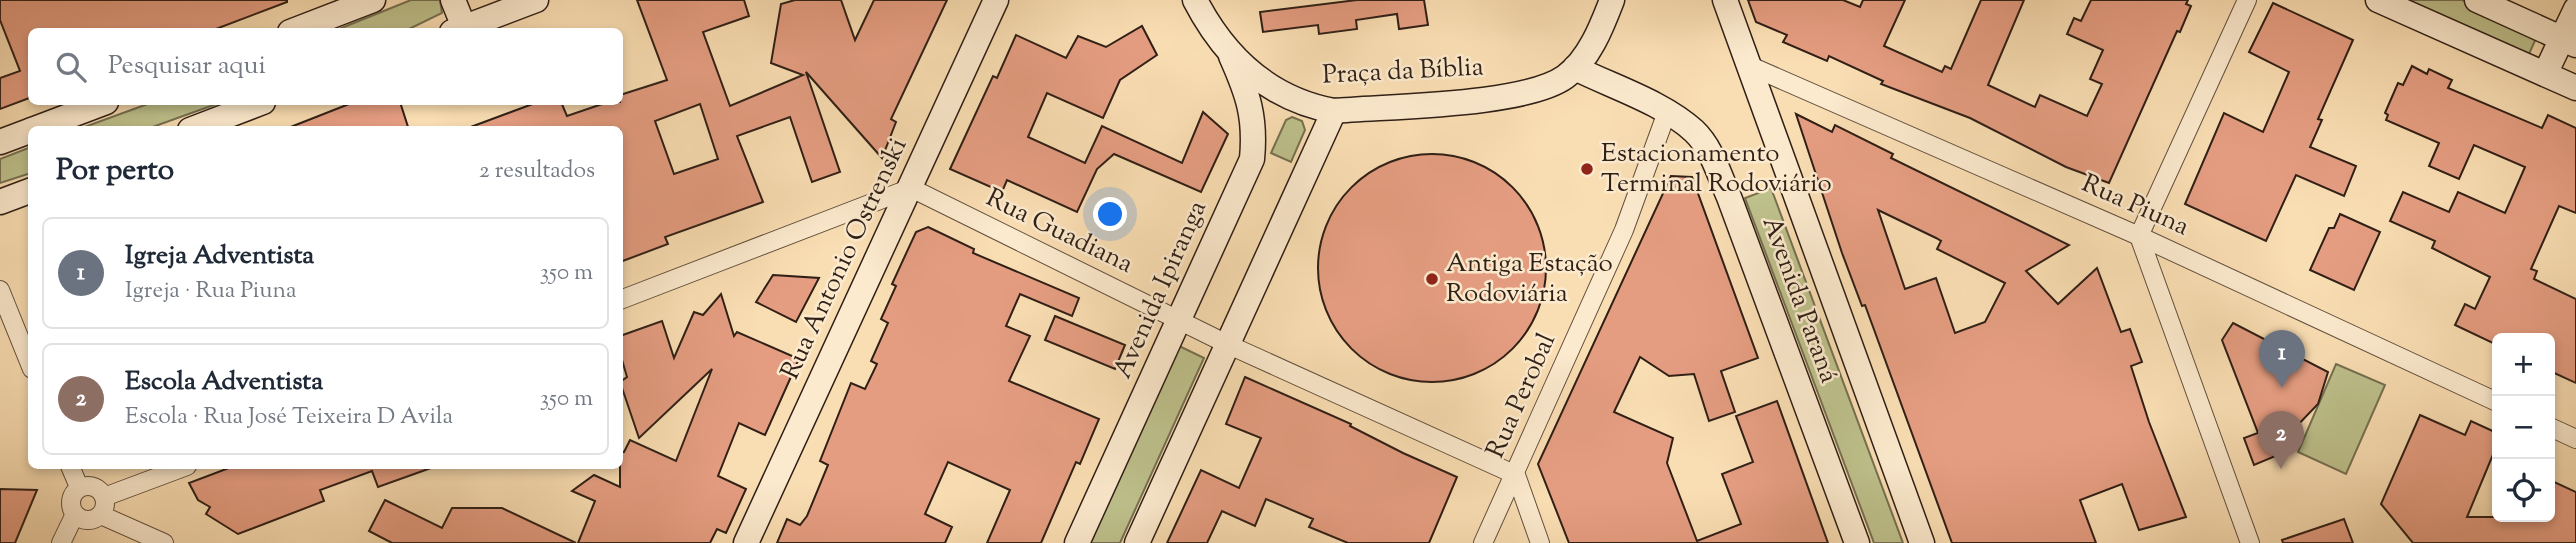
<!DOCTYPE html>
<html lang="pt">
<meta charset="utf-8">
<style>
body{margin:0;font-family:"Sorts Mill Goudy",serif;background:#f6f6f7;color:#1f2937}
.controls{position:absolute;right:21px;bottom:21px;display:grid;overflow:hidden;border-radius:10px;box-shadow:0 4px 10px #0003}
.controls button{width:63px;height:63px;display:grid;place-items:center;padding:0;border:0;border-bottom:2px solid #e0e1e3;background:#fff;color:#1f2937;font:35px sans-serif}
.you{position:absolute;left:1111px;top:215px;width:24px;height:24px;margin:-18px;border:5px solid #fff;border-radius:50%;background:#1a73e8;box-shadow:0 0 0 10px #1a73e833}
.badge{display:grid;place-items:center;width:46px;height:46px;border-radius:50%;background:#0f766e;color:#fff;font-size:23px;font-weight:700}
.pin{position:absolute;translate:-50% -58px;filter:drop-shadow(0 2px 4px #0008)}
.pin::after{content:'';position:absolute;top:37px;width:24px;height:21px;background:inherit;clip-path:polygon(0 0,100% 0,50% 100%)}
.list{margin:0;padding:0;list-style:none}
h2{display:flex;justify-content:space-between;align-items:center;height:91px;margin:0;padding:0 28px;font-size:30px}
h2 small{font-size:23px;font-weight:400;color:#747a83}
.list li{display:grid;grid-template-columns:46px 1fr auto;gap:21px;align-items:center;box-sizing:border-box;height:112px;margin:0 14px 14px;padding:0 14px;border:2px solid #e0e1e3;border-radius:10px}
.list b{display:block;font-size:26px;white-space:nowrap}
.list p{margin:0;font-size:23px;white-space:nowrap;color:#747a83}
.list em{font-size:23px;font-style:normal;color:#747a83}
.icon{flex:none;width:38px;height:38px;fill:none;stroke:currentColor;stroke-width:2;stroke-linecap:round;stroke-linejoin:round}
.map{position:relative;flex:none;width:2576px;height:543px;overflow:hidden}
.search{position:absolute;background:#fff;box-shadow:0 4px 10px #0003;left:28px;top:28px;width:595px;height:77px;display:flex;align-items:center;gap:18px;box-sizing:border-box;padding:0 24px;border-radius:10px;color:#747a83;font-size:26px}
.panel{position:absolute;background:#fff;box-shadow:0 4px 10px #0003;left:28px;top:126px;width:595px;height:343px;border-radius:10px}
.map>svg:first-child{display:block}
.green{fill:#bec18c;stroke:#767051;stroke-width:2}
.building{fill:#e59d81;stroke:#2f1f16;stroke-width:2;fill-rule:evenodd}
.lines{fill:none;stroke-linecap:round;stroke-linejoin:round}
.street-casing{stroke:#624f3d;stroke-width:20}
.secondary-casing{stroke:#2f1f16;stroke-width:27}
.street{stroke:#fceace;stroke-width:18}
.secondary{stroke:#fceace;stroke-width:24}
.poi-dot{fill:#8f2418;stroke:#fceace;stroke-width:2.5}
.labels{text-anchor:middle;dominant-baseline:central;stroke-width:5;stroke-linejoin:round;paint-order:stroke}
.street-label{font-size:26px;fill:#2f1f16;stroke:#fceace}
.poi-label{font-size:26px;fill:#2f1f16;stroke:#fceace;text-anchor:start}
</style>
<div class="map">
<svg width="2576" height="543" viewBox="0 0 2576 543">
<rect width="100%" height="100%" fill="#fadeb3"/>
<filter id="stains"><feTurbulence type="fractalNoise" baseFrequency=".00286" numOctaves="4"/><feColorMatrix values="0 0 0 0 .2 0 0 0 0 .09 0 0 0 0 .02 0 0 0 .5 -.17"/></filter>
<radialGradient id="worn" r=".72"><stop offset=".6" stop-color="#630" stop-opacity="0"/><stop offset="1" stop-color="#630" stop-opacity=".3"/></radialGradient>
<g class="green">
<polygon points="411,0 440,0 442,13 405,31 334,31"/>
<polygon points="2408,0 2462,0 2538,34 2529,54"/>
<polygon points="153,102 222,102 147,129 79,129"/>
<polygon points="1292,117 1302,121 1305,130 1291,162 1271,153 1286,120"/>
<polygon points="31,147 31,173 0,183 0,159"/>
<polygon points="1771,188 1903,543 1874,543 1745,198"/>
<polygon points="1175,344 1204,358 1120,543 1085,543"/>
<polygon points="2336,364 2385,385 2346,474 2298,452"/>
</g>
<g class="building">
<polygon points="0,0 287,0 287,2 208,32 32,32 32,97 0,109 0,78 20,71 0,20"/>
<path d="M637,0H744L749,16L703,32L730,106L803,75L771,63L781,4L795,0H841L855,40L874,0H947L891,119L896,122L882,158L806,72L840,172L812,182L790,117L737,136L763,202L665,237L668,244L620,262V130L468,128L538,102H561L567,116L608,102H620V95L667,80ZM700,104L718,159L674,174L655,121Z"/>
<polygon points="1357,0 1424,0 1428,25 1399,29 1397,14 1356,20 1357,29 1319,34 1318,25 1263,32 1260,12"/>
<polygon points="1748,0 1843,0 1860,7 1863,0 1905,0 1884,46 1942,72 1945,66 1951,69 1981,0 2024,0 1988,85 2035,107 2040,95 2087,116 2102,84 2090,79 2103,50 2067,34 2074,18 2081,21 2091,0 2188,0 2186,4 2191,6 2180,32 2177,31 2109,183 2066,167 1970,118 1881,84 1883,81 1829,56 1827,61 1783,42 1787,35 1756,22"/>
<polygon points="2273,3 2353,40 2318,119 2322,120 2310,147 2356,166 2344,196 2296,175 2266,241 2185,204 2224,113 2263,132 2289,72 2249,52"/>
<polygon points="1142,26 1157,55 1120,80 1103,118 1047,93 1028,137 1085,163 1102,126 1182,163 1203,112 1228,134 1201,192 1114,154 1097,169 1077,212 1007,180 1002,192 950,169 993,76 997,78 1016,35 1066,58 1078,36 1106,47"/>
<polygon points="2412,66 2427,74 2429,69 2452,80 2448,88 2542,128 2548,115 2576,128 2576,213 2559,206 2531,269 2537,271 2534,279 2576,299 2576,383 2550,371 2550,338 2497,338 2497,345 2455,325 2465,304 2475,309 2490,277 2432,248 2435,241 2390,221 2403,192 2449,212 2458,192 2505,213 2525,167 2474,145 2459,179 2429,166 2439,143 2386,120 2388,115 2385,113 2398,83 2403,85"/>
<polygon points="354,102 400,102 409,130 283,130"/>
<path d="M1796,114L1832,132L1835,125L1893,154L1891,158L2069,245L2026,271L2058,304L2097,268L2121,332L2130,329L2142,362L2131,366L2149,422L2186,517L2139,530L2122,484L2080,500L2096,543H1952L1865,305L1862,306L1842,253ZM1878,210L1936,238L1941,241L1937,249L2005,283L1985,322L1955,333L1936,278L1905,289Z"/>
<circle cx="1432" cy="268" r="114"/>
<polygon points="1671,176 1692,177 1758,358 1721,371 1735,412 1709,421 1694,374 1669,376 1640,357 1614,412 1673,438 1667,463 1697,541 1741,524 1722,474 1753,462 1736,416 1777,401 1828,543 1569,543 1538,464"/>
<polygon points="2340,214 2380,232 2354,290 2310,270 2329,228 2334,228"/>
<polygon points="928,227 974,249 973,253 1079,298 1072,316 1020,294 1006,326 1030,336 1009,381 1099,419 1080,464 1076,462 1041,543 987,543 1010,490 948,462 925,514 952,527 945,543 777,543 787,519 800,525 807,516 828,465 820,461 851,383 865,389 877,364 871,361 888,323 881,319 896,286 892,284 916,232"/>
<polygon points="773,275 819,278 796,322 756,302"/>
<polygon points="721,294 734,336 737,332 799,359 765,435 739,423 718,476 746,489 726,533 717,529 710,543 578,543 595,501 572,491 594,475 620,487 620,452 624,452 630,440 676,461 712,369 639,438 620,382 627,377 620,353 620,336 662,321 674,358 694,312 703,315"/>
<polygon points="1055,316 1125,345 1115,369 1045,340"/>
<polygon points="2233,323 2328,372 2318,404 2292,431 2297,447 2254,465 2244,438 2258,433 2222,340"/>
<polygon points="1245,377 1351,424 1350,426 1403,453 1457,477 1429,543 1348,543 1309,527 1313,519 1266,499 1255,526 1222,511 1207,543 1167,543 1201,470 1239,488 1261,438 1226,424"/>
<polygon points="2420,415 2465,435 2471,421 2497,433 2497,445 2467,517 2550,517 2550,480 2576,492 2576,543 2413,543 2381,504"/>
<polygon points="234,466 431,466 431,468 378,487 372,471 320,490 324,501 238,534 206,514 210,507 198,500 189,483"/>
<polygon points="0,489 37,490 15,543 0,543"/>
<polygon points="385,500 442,528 452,508 502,508 576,543 392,543 369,531"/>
<polygon points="2344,519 2353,543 2283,543 2282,540"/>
</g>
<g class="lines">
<g class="street-casing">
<g id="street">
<polyline points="2247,0 2139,236 2250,543"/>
<polyline points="1748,65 2139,236 2497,402"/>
<polyline points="0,290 32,369"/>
<polyline points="620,300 911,188 1229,345 1516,475 1540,543"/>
<polyline points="2550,427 2576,439"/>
<polyline points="70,466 79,487"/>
<circle cx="88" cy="503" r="17"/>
<polyline points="104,497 187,466"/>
<polyline points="101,515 164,543"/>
<polyline points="61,543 75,514"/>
<polyline points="1483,543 1624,230 1667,112"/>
</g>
</g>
<g class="secondary-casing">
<g id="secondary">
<polyline points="453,0 464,27"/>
<path d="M1195,0C1225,58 1269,99 1334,111C1389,106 1524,106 1565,77C1589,60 1602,26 1612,0"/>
<polyline points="1725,0 1922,543"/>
<polyline points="2378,0 2576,88"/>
<polyline points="2477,0 2576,45"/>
<polyline points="290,32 373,0"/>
<polyline points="452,32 536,0"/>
<path d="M1575,68C1613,87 1662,102 1694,131C1712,148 1719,175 1729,197L1857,543"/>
<polyline points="2545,74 2576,9"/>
<polyline points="32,130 106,102"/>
<polyline points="190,130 263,102"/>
<polyline points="0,142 32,130"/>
<polyline points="0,202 32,190"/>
<polyline points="746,543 996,0"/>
<path d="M1077,543L1252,159C1256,117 1248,94 1231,56"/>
<polyline points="1137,543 1334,111"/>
</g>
</g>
<use href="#street" class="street"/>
<use href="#secondary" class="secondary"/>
</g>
<g class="poi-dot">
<circle cx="1587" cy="169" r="7"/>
<circle cx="1432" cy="279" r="7"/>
</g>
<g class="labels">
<g class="street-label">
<text transform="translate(1403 72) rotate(-3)">Praça da Bíblia</text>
<text transform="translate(2135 206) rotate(24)">Rua Piuna</text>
<text transform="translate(1059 232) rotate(26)">Rua Guadiana</text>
<text transform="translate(845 259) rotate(-65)">Rua Antonio Ostrenski</text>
<text transform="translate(1161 290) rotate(-66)">Avenida Ipiranga</text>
<text transform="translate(1799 300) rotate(70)">Avenida Paraná</text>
<text transform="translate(1522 396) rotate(-66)">Rua Perobal</text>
</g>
<g class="poi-label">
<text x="1601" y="154">Estacionamento<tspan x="1601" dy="30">Terminal Rodoviário</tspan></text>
<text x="1446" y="264">Antiga Estação<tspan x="1446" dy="30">Rodoviária</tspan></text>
</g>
</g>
<rect width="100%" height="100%" filter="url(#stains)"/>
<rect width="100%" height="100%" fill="url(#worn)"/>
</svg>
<div class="controls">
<button>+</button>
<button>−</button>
<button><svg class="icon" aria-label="locate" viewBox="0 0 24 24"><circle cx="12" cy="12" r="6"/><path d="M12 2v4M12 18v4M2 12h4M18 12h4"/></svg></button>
</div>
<div class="you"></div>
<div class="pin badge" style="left:2282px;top:388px;background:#6b7280">1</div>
<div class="pin badge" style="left:2281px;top:469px;background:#8d6e63">2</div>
<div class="search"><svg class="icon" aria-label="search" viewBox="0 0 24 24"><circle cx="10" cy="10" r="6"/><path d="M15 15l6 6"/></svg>Pesquisar aqui</div>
<section class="panel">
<h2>Por perto<small>2 resultados</small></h2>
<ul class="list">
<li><span class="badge" style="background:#6b7280">1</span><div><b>Igreja Adventista</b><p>Igreja · Rua Piuna</p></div><em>350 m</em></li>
<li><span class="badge" style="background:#8d6e63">2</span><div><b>Escola Adventista</b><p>Escola · Rua José Teixeira D Avila</p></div><em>350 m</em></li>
</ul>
</section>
</div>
